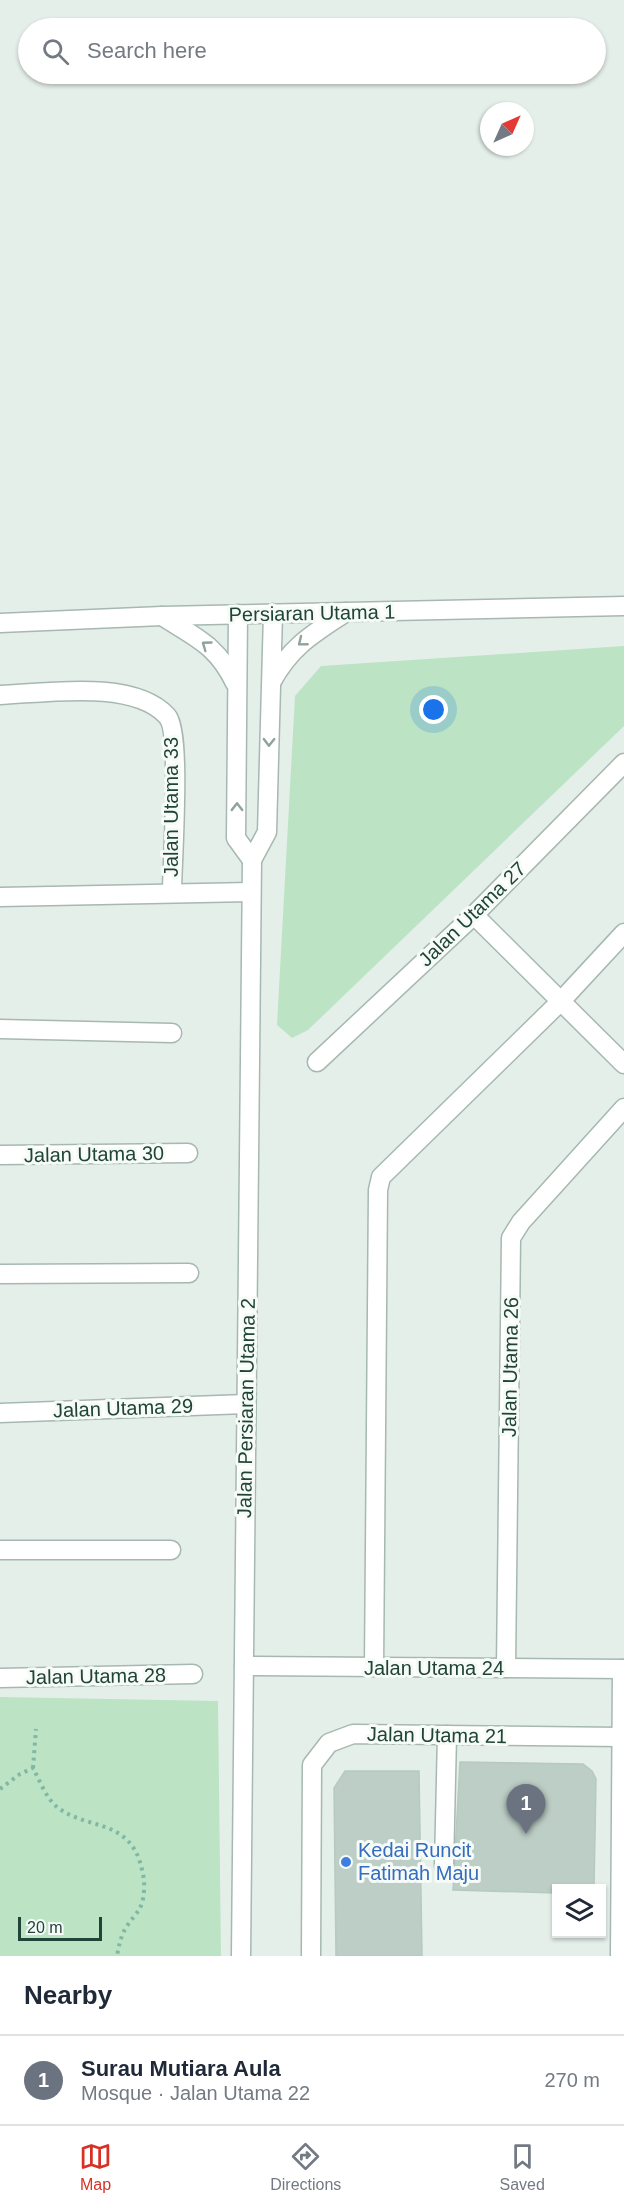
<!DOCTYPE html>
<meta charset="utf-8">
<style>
body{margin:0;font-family:Arial,sans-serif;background:#f6f6f7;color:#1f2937}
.controls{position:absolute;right:18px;bottom:18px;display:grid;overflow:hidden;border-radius:0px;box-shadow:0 2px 4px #0004}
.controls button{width:54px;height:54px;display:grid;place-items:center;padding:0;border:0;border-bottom:2px solid #e0e1e3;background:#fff;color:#1f2937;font:30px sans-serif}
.compass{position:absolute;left:480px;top:102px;width:54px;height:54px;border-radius:50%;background:#fff;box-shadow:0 2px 4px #0004;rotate:45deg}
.scale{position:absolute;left:18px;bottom:15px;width:84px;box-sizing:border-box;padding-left:6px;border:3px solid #214439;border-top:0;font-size:16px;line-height:21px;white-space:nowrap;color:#214439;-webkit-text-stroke:4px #f6fbf8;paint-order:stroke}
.you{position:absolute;left:434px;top:710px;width:21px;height:21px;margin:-15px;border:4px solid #fff;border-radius:50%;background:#1a73e8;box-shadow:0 0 0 9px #1a73e833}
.badge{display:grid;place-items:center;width:39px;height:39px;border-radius:50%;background:#d93025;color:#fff;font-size:20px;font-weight:700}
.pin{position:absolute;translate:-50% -50px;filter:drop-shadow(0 2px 3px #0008)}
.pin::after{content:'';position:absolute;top:32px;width:21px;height:18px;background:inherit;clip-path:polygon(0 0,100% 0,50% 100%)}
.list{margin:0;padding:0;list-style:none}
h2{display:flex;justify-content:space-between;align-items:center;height:78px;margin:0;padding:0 24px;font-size:26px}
h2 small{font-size:20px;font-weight:400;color:#747a83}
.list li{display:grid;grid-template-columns:39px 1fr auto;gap:18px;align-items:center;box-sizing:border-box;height:90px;padding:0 24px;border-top:2px solid #e0e1e3}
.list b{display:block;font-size:22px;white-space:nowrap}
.list p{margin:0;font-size:20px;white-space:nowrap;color:#747a83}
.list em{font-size:20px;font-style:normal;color:#747a83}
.icon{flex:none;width:33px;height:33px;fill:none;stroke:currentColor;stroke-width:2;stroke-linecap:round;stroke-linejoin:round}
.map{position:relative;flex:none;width:624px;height:1956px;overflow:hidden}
.search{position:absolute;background:#fff;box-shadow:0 2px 4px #0004;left:18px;right:18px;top:18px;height:66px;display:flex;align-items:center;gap:15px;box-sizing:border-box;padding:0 21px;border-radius:33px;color:#747a83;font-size:22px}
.sheet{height:168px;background:#fff}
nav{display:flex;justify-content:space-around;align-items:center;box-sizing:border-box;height:84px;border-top:2px solid #e0e1e3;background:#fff;font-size:16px;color:#747a83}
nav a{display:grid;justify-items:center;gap:3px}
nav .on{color:#d93025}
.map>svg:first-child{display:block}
.green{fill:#bbe3c4}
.building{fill:#bccec6;stroke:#b6cac1;stroke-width:1.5}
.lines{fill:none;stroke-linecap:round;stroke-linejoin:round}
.minor-casing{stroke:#a6b8b1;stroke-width:21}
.path{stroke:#81b7a4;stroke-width:4;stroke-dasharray:3 4.5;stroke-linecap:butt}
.minor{stroke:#fff;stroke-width:18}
.oneway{stroke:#90a29c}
.shop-dot{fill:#3f7fe0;stroke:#f6fbf8;stroke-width:2}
.labels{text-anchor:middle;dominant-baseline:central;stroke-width:6;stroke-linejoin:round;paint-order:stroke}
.street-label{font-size:20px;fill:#214439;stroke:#f6fbf8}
.shop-label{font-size:20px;fill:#366cbe;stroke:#f6fbf8;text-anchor:start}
</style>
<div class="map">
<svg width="624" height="1956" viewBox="0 0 624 1956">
<rect width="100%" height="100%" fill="#e5efea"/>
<g class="green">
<polygon points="624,646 624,726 308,1030 292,1038 277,1025 295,696 321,666"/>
<polygon points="0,1697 218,1701 221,1956 0,1956"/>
</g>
<g class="building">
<polygon points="460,1762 583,1764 592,1771 596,1779 594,1888 556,1888 556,1893 453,1890"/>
<polygon points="345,1771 419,1771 422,1956 336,1956 334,1788"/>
</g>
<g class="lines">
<g class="minor-casing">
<g id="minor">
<polyline points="238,614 236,838 252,860"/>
<path d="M162,616C196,638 217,645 235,683"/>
<polyline points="0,623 162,616 624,606"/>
<path d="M272,681C291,646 313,634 346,612"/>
<path d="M0,695C46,693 134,679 167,716C182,732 172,863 172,892"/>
<polyline points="0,897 251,892"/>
<polyline points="474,915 624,1064"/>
<polyline points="0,1029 172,1033"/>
<polyline points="317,1062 474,915 624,763"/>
<polyline points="0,1155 188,1153"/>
<polyline points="0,1274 189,1273"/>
<polyline points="0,1413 246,1404"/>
<polyline points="0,1550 171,1550"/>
<polyline points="244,1666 624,1669"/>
<polyline points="374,1667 378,1190 381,1177 561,1001 624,933"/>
<polyline points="506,1668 511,1238 521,1222 624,1108"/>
<polyline points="0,1678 193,1674"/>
<polyline points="444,1866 447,1735"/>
<polyline points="241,1956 252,860 267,832 273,613"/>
<polyline points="311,1956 312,1765 329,1743 353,1734 622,1737"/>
<polyline points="620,1956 622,1669"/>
</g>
</g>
<g class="path">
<polyline points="33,1768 36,1729"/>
<path d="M0,1789L20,1774L33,1768C40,1781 46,1798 57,1807C85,1829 124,1819 139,1859C142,1869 145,1879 144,1890C143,1910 137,1911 127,1926C121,1935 119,1945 117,1956"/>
</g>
<use href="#minor" class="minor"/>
</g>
<defs><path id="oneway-chevron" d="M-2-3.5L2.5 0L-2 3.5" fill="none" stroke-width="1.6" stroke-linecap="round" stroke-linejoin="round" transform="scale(1.5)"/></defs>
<g class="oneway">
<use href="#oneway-chevron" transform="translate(302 642) rotate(141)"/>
<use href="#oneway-chevron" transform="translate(206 645) rotate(-144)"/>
<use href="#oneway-chevron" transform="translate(269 742) rotate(91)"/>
<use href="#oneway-chevron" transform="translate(237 807) rotate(-90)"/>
</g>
<circle class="shop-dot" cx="346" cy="1862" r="6"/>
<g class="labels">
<g class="street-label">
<text transform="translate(312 613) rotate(-1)">Persiaran Utama 1</text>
<text transform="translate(171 807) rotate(-90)">Jalan Utama 33</text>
<text transform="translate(472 914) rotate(-44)">Jalan Utama 27</text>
<text transform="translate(94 1154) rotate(-1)">Jalan Utama 30</text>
<text transform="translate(510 1367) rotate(-89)">Jalan Utama 26</text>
<text transform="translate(123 1408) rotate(-2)">Jalan Utama 29</text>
<text transform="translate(246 1408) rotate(-89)">Jalan Persiaran Utama 2</text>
<text x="434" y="1668">Jalan Utama 24</text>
<text transform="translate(96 1676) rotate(-1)">Jalan Utama 28</text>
<text transform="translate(437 1735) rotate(1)">Jalan Utama 21</text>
</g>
<g class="shop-label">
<text x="358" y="1850">Kedai Runcit<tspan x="358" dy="23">Fatimah Maju</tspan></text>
</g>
</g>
</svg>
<div class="controls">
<button><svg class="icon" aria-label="layers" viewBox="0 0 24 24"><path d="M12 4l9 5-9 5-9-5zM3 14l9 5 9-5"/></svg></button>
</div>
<svg class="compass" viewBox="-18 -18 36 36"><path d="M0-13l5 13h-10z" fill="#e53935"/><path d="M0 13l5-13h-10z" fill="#747a83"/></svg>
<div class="scale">20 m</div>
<div class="you"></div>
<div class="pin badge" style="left:526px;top:1834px;background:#6b7280">1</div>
<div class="search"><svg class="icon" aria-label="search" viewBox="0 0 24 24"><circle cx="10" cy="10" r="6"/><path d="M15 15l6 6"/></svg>Search here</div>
</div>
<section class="sheet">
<h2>Nearby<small></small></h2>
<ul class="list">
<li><span class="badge" style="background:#6b7280">1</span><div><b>Surau Mutiara Aula</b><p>Mosque · Jalan Utama 22</p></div><em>270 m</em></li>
</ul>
</section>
<nav>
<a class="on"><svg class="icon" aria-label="map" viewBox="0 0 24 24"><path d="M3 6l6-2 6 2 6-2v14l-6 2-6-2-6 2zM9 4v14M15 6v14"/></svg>Map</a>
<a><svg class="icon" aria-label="directions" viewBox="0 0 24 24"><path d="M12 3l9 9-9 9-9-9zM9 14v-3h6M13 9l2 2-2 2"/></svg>Directions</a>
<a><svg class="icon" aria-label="saved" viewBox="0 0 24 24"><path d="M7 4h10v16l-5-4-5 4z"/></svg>Saved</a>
</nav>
